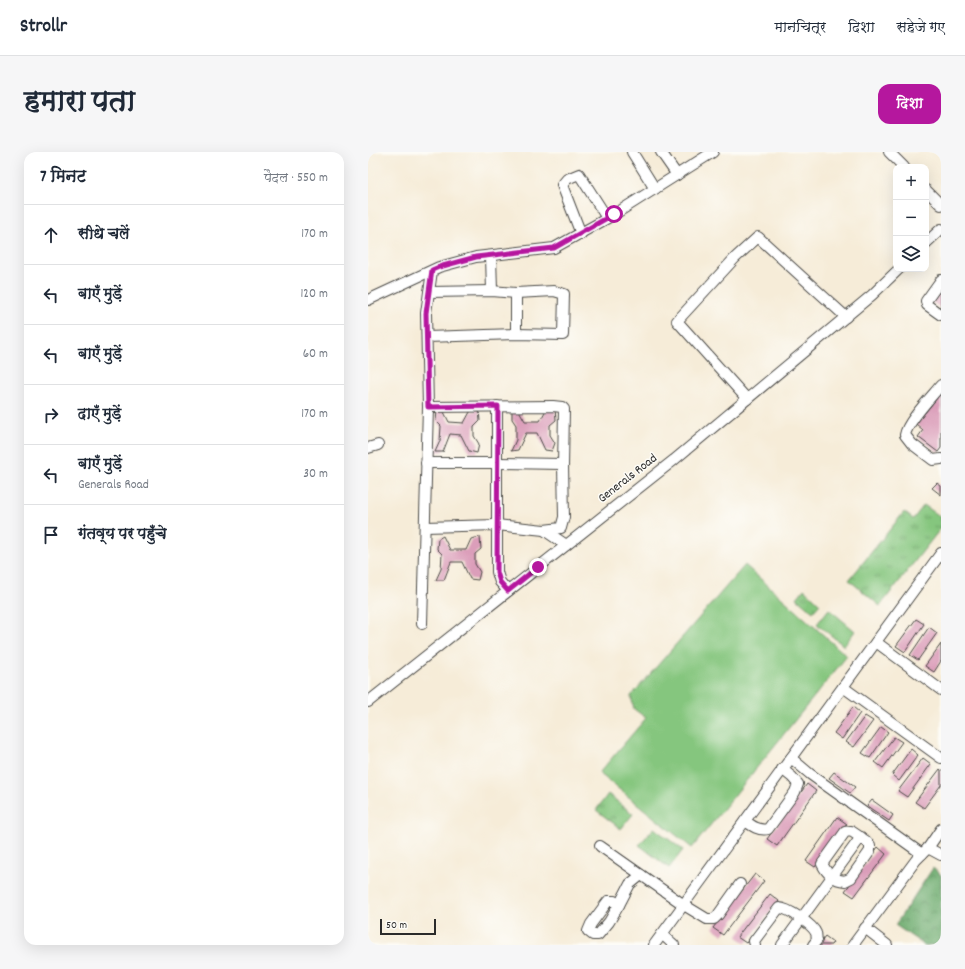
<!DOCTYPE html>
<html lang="hi">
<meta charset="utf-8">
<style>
body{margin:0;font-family:Dekko,"Playpen Sans Deva",sans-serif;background:#f6f6f7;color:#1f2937}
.controls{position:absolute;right:12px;top:12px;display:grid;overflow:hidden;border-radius:8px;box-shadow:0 4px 16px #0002}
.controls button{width:36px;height:36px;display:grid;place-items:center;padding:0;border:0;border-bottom:1px solid #e0e1e3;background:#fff;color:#1f2937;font:20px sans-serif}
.scale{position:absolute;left:12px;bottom:10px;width:56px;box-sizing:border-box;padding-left:4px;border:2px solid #2b2b2b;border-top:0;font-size:11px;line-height:14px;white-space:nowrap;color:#2b2b2b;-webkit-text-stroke:3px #fdfcf7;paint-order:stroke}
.stop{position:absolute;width:12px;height:12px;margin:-9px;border:3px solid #b5179e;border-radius:50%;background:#fff}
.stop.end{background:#b5179e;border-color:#fff;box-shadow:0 1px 4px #0008}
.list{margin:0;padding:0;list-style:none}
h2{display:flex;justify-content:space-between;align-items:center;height:52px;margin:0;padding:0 16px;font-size:17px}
h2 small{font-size:13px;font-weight:400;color:#747a83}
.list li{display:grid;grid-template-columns:26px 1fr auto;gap:12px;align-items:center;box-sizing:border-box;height:60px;padding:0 16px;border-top:1px solid #e0e1e3}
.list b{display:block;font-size:15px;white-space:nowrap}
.list p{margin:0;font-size:13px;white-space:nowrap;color:#747a83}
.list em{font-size:13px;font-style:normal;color:#747a83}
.icon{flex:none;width:22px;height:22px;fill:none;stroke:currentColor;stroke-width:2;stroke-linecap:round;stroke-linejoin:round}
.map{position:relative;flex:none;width:573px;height:793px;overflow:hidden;border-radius:12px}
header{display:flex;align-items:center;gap:24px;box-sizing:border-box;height:56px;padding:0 20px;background:#fff;border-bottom:1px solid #e0e1e3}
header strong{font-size:19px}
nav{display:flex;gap:22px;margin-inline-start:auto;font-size:14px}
.intro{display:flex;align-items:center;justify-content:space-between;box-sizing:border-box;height:96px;padding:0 24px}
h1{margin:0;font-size:28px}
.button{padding:10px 18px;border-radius:12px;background:#b5179e;color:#fff;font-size:14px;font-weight:700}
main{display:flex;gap:24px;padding:0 24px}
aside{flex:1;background:#fff;border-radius:12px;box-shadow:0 4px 16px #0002}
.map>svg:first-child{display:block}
.grass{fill:#85c67e;stroke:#587854}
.forest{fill:url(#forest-crowns);stroke:#4c6b4c}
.park{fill:url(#park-tufts);stroke:#587854}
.building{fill:#db9eba}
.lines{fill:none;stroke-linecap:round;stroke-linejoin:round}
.minor-casing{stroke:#494845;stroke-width:12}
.minor{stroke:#fff;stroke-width:10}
.route{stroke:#b5179e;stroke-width:5}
.labels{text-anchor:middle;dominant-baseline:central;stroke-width:3;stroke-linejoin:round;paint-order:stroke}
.street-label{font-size:13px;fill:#2b2b2b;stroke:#fdfcf7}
</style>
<header>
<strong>Strollr</strong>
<nav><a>मानचित्र</a><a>दिशा</a><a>सहेजे गए</a></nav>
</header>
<div class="intro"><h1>हमारा पता</h1><a class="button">दिशा</a></div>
<main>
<aside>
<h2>7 मिनट<small>पैदल · 550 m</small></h2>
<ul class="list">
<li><svg class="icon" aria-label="ahead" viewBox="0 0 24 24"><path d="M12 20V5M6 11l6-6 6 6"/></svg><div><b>सीधे चलें</b></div><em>170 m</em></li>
<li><svg class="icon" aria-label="left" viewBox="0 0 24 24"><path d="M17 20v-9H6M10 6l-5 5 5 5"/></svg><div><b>बाएँ मुड़ें</b></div><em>120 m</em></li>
<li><svg class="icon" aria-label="left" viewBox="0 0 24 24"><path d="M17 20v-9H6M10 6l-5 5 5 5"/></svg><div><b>बाएँ मुड़ें</b></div><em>60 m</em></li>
<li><svg class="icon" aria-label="right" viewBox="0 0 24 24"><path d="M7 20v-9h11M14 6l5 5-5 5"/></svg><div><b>दाएँ मुड़ें</b></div><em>170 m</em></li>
<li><svg class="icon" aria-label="left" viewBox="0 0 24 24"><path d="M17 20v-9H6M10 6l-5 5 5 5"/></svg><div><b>बाएँ मुड़ें</b><p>Generals Road</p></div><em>30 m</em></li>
<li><svg class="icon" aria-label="arrive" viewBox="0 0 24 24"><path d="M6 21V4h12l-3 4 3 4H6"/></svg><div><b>गंतव्य पर पहुँचे</b></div></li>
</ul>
</aside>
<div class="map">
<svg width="573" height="793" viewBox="0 0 573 793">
<defs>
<pattern id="forest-crowns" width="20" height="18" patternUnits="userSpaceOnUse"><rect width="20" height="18" fill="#6cab6d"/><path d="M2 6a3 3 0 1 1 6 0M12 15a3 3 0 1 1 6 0" fill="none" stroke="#598b5a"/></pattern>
<pattern id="park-tufts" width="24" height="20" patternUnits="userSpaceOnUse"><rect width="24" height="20" fill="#85c67e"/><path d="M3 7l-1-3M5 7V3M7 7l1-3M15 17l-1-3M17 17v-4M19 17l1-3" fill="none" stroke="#6da167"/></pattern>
</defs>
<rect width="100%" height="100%" fill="#fdfcf7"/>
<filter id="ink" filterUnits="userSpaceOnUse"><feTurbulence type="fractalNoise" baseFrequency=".025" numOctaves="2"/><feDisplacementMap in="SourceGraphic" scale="8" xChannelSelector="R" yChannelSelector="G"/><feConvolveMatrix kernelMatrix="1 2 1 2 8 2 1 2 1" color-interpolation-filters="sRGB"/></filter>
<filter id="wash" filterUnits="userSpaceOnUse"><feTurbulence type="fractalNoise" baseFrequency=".012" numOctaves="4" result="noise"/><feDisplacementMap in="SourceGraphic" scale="16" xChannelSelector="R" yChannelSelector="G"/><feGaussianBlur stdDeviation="0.9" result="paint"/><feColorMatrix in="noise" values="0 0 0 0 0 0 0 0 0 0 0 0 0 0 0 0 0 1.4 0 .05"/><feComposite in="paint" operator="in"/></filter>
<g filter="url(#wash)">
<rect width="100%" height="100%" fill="#f6ecd8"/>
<g class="grass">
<polygon points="377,413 479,504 324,696 231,621 278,566 266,557 263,544"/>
<polygon points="461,457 487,479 476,494 449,472"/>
<polygon points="286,676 315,698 301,716 271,693"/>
</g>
<polygon class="forest" points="565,716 573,723 573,793 556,793 527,773"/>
<g class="park">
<polygon points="556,353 573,365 573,376 512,454 481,428 536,360 545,367"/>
<polygon points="436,437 452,452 445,460 429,446"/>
<polygon points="240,642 265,662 253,677 228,658"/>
</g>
<g id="blocks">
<g class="building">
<polygon points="573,138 573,156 563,150"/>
<polygon points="573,241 573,296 570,300 550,285 555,278 548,272"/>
<polygon points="149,255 157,269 172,269 178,258 187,256 188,268 182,273 182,283 187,291 184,299 177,298 169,281 158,281 150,298 143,299 148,288 148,273 144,267 144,258"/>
<polygon points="74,256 81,270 96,271 102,260 111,257 112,269 106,275 106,284 111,292 109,301 101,299 93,283 82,282 75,300 67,300 72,289 73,274 68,269 69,259"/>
<polygon points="569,331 573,334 573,343 564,336"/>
<polygon points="75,384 82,398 98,398 103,387 112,385 113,397 107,402 107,412 112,420 110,428 102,427 94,410 83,410 76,428 68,428 73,417 74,402 69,397 70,387"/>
<polygon points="548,467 556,472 537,500 528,494"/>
<polygon points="561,475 569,481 550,508 542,503"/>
<polygon points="573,492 573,509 566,520 557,514"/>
<polygon points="485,555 492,561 474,587 466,581"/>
<polygon points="497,564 505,569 486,595 478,590"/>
<polygon points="513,575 520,580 502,606 494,601"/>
<polygon points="526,585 534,590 515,616 507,610"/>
<polygon points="543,597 550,603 531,629 524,623"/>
<polygon points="555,606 563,612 539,645 530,639"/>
<polygon points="572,617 573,618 573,633 556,656 547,650"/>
<polygon points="466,620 487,635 482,641 461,626"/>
<polygon points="439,632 448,639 409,694 399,687"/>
<polygon points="504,648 525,663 521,669 499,654"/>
<polygon points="469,665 479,672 447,715 438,709"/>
<polygon points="510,695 518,702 486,745 477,739"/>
<polygon points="387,722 396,729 355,783 345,776"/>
<polygon points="402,742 411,749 378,791 369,785"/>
<polygon points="457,784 465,790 463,793 450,793"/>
</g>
</g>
</g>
<g filter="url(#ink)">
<use href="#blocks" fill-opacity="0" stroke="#494845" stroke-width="1"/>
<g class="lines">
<g class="minor-casing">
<g id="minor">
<polyline points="264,0 287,37"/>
<polyline points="293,0 309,23"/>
<polyline points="521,0 536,15"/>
<polyline points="558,38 573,53"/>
<polyline points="213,82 194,33 199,27 211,22 239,66"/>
<polyline points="558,91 573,77"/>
<polyline points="123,104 124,139"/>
<polyline points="573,128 558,149 559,153 573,163"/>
<polyline points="148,141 148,182"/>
<polyline points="0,148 71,115 108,105 186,96 247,62 345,0"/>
<polyline points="59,185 148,182 195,183 196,142 186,139 148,141 124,139 61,140"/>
<path d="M573,233C564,244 539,270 537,283L544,292L565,308L573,307"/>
<polyline points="379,247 309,169 367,106 390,85 478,165"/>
<polyline points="129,254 129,420 132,430 140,439"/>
<polyline points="60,255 185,254 194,255 196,257 195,316"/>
<polyline points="0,296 10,293"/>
<polyline points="58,311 130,311 195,312 196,365 193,376 176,378"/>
<polyline points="57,375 129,373 176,378 198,393"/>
<polyline points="54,472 60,255 58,161 64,119"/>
<polyline points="508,490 573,538"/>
<polyline points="475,535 573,606"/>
<polyline points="0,550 306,308 504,143 531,117"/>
<polyline points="423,606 442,622 554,702"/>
<path d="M377,669C384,674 391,679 400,677L427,640L430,632L424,625L414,617"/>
<path d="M483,679L498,689L502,693V699L483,726L477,729C466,728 459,722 454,712L477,680Z"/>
<polyline points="232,694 316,753 339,767 346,767 350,763 372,732"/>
<polyline points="560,696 573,703"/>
<polygon points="240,749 246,749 251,753 241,770 230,783 225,783 220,779 223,772"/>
<polyline points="251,753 262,732 273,723"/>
<polyline points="497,776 519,793"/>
<polyline points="294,782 306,793"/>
<polyline points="286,793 573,401"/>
<path d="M387,793L386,789L411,756C420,756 445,773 448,781C449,783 448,786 449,788L445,793"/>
<polyline points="414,793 493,685"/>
<polyline points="485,793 548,708 560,696 573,677"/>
</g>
</g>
<use href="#minor" class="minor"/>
</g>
</g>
<g class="lines" filter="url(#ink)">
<polyline class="route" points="170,415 140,439 132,430 129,420 130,254 60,255 58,161 64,118 71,115 108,105 186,96 246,62"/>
</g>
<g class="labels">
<g class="street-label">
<text transform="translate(260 327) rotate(-38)">Generals Road</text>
</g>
</g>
</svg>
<div class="controls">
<button>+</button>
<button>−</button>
<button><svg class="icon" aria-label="layers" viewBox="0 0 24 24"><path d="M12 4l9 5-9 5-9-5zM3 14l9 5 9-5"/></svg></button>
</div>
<div class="scale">50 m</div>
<div class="stop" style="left:246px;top:62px"></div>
<div class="stop end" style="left:170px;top:415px"></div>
</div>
</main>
